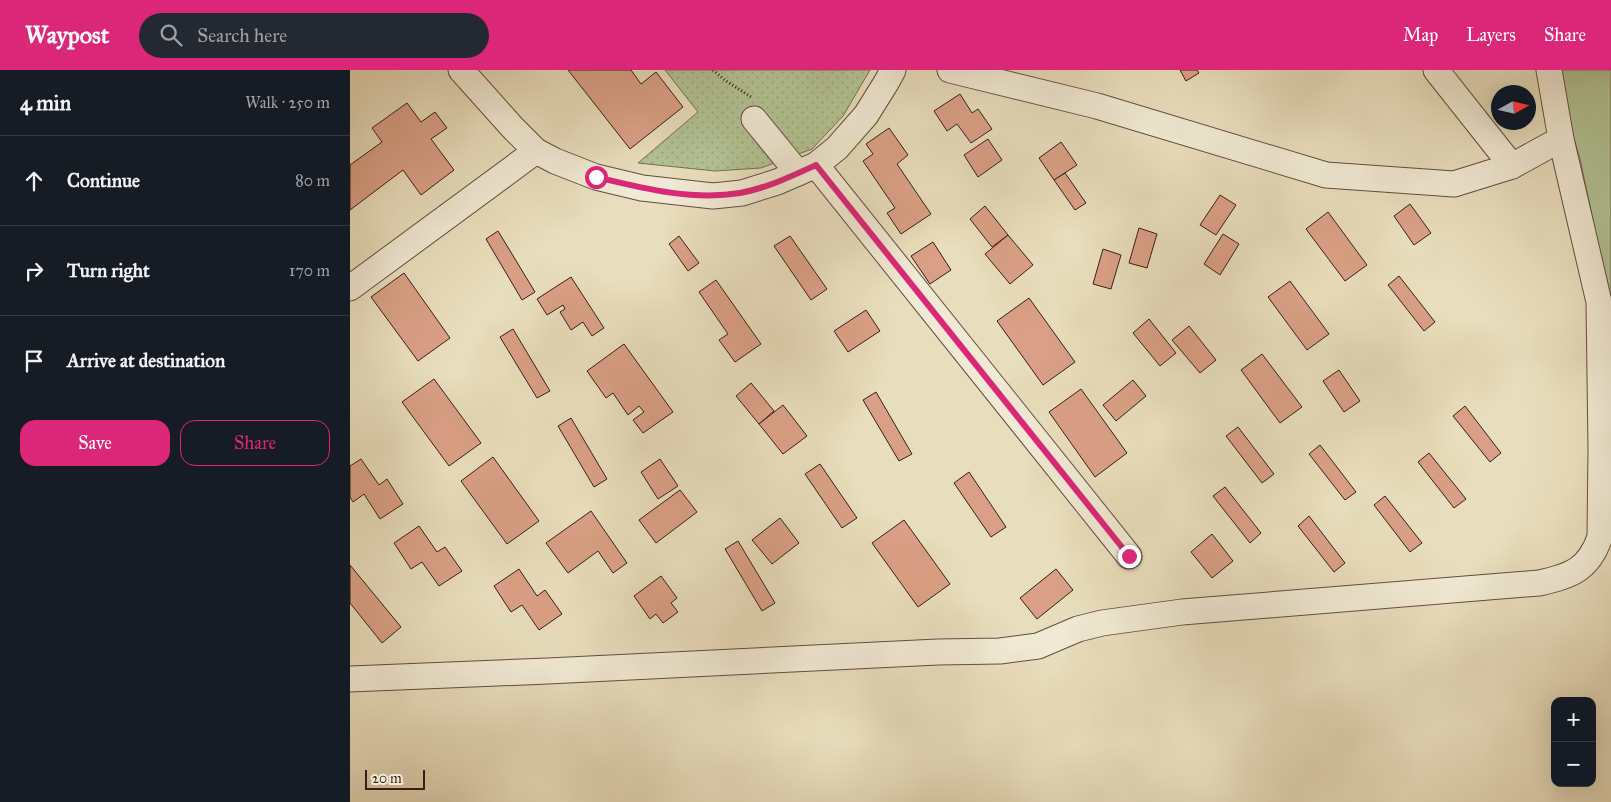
<!DOCTYPE html>
<meta charset="utf-8">
<style>
body{margin:0;font-family:"IM FELL Great Primer",serif;background:#242831;color:#f1f3f6}
.controls{position:absolute;right:15px;bottom:15px;display:grid;overflow:hidden;border-radius:10px;box-shadow:0 5px 20px #0002}
.controls button{width:45px;height:45px;display:grid;place-items:center;padding:0;border:0;border-bottom:1px solid #363941;background:#171b24;color:#f1f3f6;font:25px sans-serif}
.compass{position:absolute;left:1141px;top:15px;width:45px;height:45px;border-radius:50%;background:#171b24;box-shadow:0 5px 20px #0002;rotate:82deg}
.scale{position:absolute;left:15px;bottom:12px;width:60px;box-sizing:border-box;padding-left:5px;border:2px solid #361f15;border-top:0;font-size:14px;line-height:18px;white-space:nowrap;color:#361f15;-webkit-text-stroke:4px #f0e9d3;paint-order:stroke}
.stop{position:absolute;width:15px;height:15px;margin:-11px;border:4px solid #db2777;border-radius:50%;background:#fff}
.stop.end{background:#db2777;border-color:#fff;box-shadow:0 1px 5px #0008}
.list{margin:0;padding:0;list-style:none}
h2{display:flex;justify-content:space-between;align-items:center;height:65px;margin:0;padding:0 20px;font-size:21px}
h2 small{font-size:16px;font-weight:400;color:#9ea1a6}
.list li{display:grid;grid-template-columns:32px 1fr auto;gap:15px;align-items:center;box-sizing:border-box;height:90px;padding:0 20px;border-top:1px solid #363941}
.list b{display:block;font-size:19px;white-space:nowrap}
.list em{font-size:16px;font-style:normal;color:#9ea1a6}
.actions{display:flex;gap:10px;padding:15px 20px}
.actions a{flex:1;padding:11px 0;border:1px solid #db2777;border-radius:15px;text-align:center;font-size:18px;color:#db2777}
.actions .main{background:#db2777;color:#fff}
.icon{flex:none;width:28px;height:28px;fill:none;stroke:currentColor;stroke-width:2;stroke-linecap:round;stroke-linejoin:round}
.map{position:relative;flex:none;width:1261px;height:732px;overflow:hidden}
header{display:flex;align-items:center;gap:30px;box-sizing:border-box;height:70px;padding:0 25px;background:#db2777;color:#fff}
header strong{font-size:24px}
nav{display:flex;gap:28px;margin-inline-start:auto;font-size:18px}
.search{width:350px;height:45px;background:#242831;display:flex;align-items:center;gap:12px;box-sizing:border-box;padding:0 18px;border-radius:28px;color:#9ea1a6;font-size:19px}
main{display:flex}
aside{flex:1;background:#171b24}
.map>svg:first-child{display:block}
.park{fill:url(#park-dots);stroke:#747054}
.pitch{fill:#b2c294;stroke:#747054}
.building{fill:#daa087;stroke:#361f15}
.lines{fill:none;stroke-linecap:round;stroke-linejoin:round}
.minor-casing{stroke:#624e3f;stroke-width:27}
.path{stroke:#361f15;stroke-width:3;stroke-dasharray:1 2.5;stroke-linecap:butt}
.minor{stroke:#f0e9d3;stroke-width:25}
.route{stroke:#db2777;stroke-width:6}
</style>
<header>
<strong>Waypost</strong>
<div class="search"><svg class="icon" aria-label="search" viewBox="0 0 24 24"><circle cx="10" cy="10" r="6"/><path d="M15 15l6 6"/></svg>Search here</div>
<nav><a>Map</a><a>Layers</a><a>Share</a></nav>
</header>
<main>
<aside>
<h2>4 min<small>Walk · 250 m</small></h2>
<ul class="list">
<li><svg class="icon" aria-label="ahead" viewBox="0 0 24 24"><path d="M12 20V5M6 11l6-6 6 6"/></svg><div><b>Continue</b></div><em>80 m</em></li>
<li><svg class="icon" aria-label="right" viewBox="0 0 24 24"><path d="M7 20v-9h11M14 6l5 5-5 5"/></svg><div><b>Turn right</b></div><em>170 m</em></li>
<li><svg class="icon" aria-label="arrive" viewBox="0 0 24 24"><path d="M6 21V4h12l-3 4 3 4H6"/></svg><div><b>Arrive at destination</b></div></li>
</ul>
<div class="actions"><a class="main">Save</a><a>Share</a></div>
</aside>
<div class="map">
<svg width="1261" height="732" viewBox="0 0 1261 732">
<defs>
<pattern id="park-dots" width="8" height="8" patternUnits="userSpaceOnUse" patternTransform="scale(1.25)"><rect width="8" height="8" fill="#b2c294"/><path d="M2 2h.1M6 6h.1" fill="none" stroke="#9aa67f" stroke-width="1.8" stroke-linecap="round"/></pattern>
</defs>
<rect width="100%" height="100%" fill="#e8ddbc"/>
<filter id="stains"><feTurbulence type="fractalNoise" baseFrequency=".004" numOctaves="4"/><feColorMatrix values="0 0 0 0 .2 0 0 0 0 .09 0 0 0 0 .02 0 0 0 .5 -.17"/></filter>
<radialGradient id="worn" r=".72"><stop offset=".6" stop-color="#630" stop-opacity="0"/><stop offset="1" stop-color="#630" stop-opacity=".3"/></radialGradient>
<polygon class="park" points="315,0 520,0 493,46 462,79 411,98 365,101 288,93 348,42"/>
<polygon class="pitch" points="1212,0 1261,0 1261,235 1230,89 1212,29"/>
<g class="building">
<polygon points="218,0 281,0 291,14 306,2 333,37 280,79"/>
<polygon points="830,0 847,0 849,3 836,11"/>
<polygon points="610,24 622,43 628,39 642,59 621,73 607,54 597,61 584,41"/>
<polygon points="57,33 71,52 85,42 97,58 81,69 104,100 71,125 53,100 0,140 0,95 32,72 22,58"/>
<polygon points="539,58 558,85 547,94 581,144 551,164 537,143 545,138 513,91 523,84 516,74"/>
<polygon points="638,69 652,90 628,107 614,85"/>
<polygon points="711,72 727,95 704,110 689,88"/>
<polygon points="715,103 736,133 725,140 704,110"/>
<polygon points="870,125 886,135 866,165 850,155"/>
<polygon points="1060,134 1081,163 1064,175 1044,146"/>
<polygon points="635,136 658,165 642,177 620,149"/>
<polygon points="978,142 1017,195 995,211 956,159"/>
<polygon points="789,158 807,164 797,198 779,193"/>
<polygon points="148,161 185,222 172,230 136,169"/>
<polygon points="873,164 889,174 870,205 854,194"/>
<polygon points="658,165 683,195 660,214 635,184"/>
<polygon points="329,166 349,193 338,201 319,174"/>
<polygon points="440,166 477,219 461,230 424,176"/>
<polygon points="583,172 601,200 580,214 561,186"/>
<polygon points="753,179 771,185 761,219 743,214"/>
<polygon points="54,203 100,268 68,291 21,227"/>
<polygon points="1049,206 1085,252 1074,261 1038,215"/>
<polygon points="221,207 254,258 242,266 233,252 221,260 210,242 215,239 213,235 197,245 187,229"/>
<polygon points="366,210 411,274 385,292 369,270 378,264 349,222"/>
<polygon points="940,211 979,264 957,280 918,227"/>
<polygon points="679,228 725,292 693,315 647,251"/>
<polygon points="516,240 530,261 498,282 484,261"/>
<polygon points="799,249 826,283 810,296 783,263"/>
<polygon points="839,256 866,290 850,303 822,270"/>
<polygon points="163,259 200,321 187,328 150,267"/>
<polygon points="274,274 323,342 293,363 283,350 294,342 289,336 278,345 263,323 256,328 237,301"/>
<polygon points="912,284 952,337 930,353 891,300"/>
<polygon points="989,300 1010,331 994,342 973,311"/>
<polygon points="84,309 131,373 99,396 52,332"/>
<polygon points="783,310 796,326 766,351 753,335"/>
<polygon points="401,313 424,341 409,354 386,326"/>
<polygon points="731,319 777,383 745,407 699,342"/>
<polygon points="526,322 562,384 549,391 513,330"/>
<polygon points="433,335 457,366 433,384 409,354"/>
<polygon points="1115,336 1151,383 1140,392 1103,346"/>
<polygon points="221,348 257,409 244,417 208,356"/>
<polygon points="888,357 924,404 912,413 876,366"/>
<polygon points="970,375 1006,422 995,430 959,384"/>
<polygon points="1079,383 1116,429 1104,438 1068,392"/>
<polygon points="143,387 189,451 157,474 111,411"/>
<polygon points="11,389 29,415 37,409 53,434 30,449 14,424 3,432 0,427 0,396"/>
<polygon points="310,389 328,416 308,429 291,402"/>
<polygon points="470,394 507,448 492,458 455,404"/>
<polygon points="619,402 656,457 641,467 604,413"/>
<polygon points="875,417 911,463 900,473 863,426"/>
<polygon points="330,420 347,442 306,473 289,450"/>
<polygon points="1035,426 1072,473 1060,482 1024,435"/>
<polygon points="241,441 277,493 263,503 248,481 218,503 196,473"/>
<polygon points="959,446 995,493 984,502 948,456"/>
<polygon points="430,448 449,473 422,494 402,470"/>
<polygon points="554,450 600,514 568,537 522,473"/>
<polygon points="69,456 87,482 95,477 112,501 89,516 72,492 61,499 44,473"/>
<polygon points="862,464 883,491 862,508 841,482"/>
<polygon points="388,471 425,533 412,541 375,479"/>
<polygon points="0,495 51,557 32,573 0,533"/>
<polygon points="169,499 187,526 195,520 212,544 189,560 172,535 161,542 144,516"/>
<polygon points="706,499 723,520 687,549 670,528"/>
<polygon points="311,506 327,528 321,533 328,542 313,553 306,544 300,549 284,526"/>
</g>
<g class="lines">
<g class="minor-casing">
<g id="minor">
<polyline points="111,0 162,57 186,81 205,91 246,107 292,118 363,126 392,123 427,112 466,95 487,78 516,45 536,13 543,0"/>
<polyline points="600,0 747,36 976,105 1104,114 1162,96"/>
<polyline points="1086,0 1162,96 1211,69 1199,0"/>
<polyline points="404,49 448,103"/>
<polyline points="466,95 779,486"/>
<polyline points="0,218 186,81"/>
<path d="M0,609L198,601L588,582L650,581L688,576L728,559L752,553L832,542L1189,513C1222,506 1239,499 1250,467L1251,379L1249,232L1211,69"/>
</g>
</g>
<polyline class="path" points="363,0 376,11 403,28"/>
<use href="#minor" class="minor"/>
</g>
<g class="lines">
<path class="route" d="M246,107C292,118 342,131 390,123C417,118 442,106 466,95L779,486"/>
</g>
<rect width="100%" height="100%" filter="url(#stains)"/>
<rect width="100%" height="100%" fill="url(#worn)"/>
</svg>
<div class="controls">
<button>+</button>
<button>−</button>
</div>
<svg class="compass" viewBox="-18 -18 36 36"><path d="M0-13l5 13h-10z" fill="#e53935"/><path d="M0 13l5-13h-10z" fill="#9ea1a6"/></svg>
<div class="scale">20 m</div>
<div class="stop" style="left:246px;top:107px"></div>
<div class="stop end" style="left:779px;top:486px"></div>
</div>
</main>
